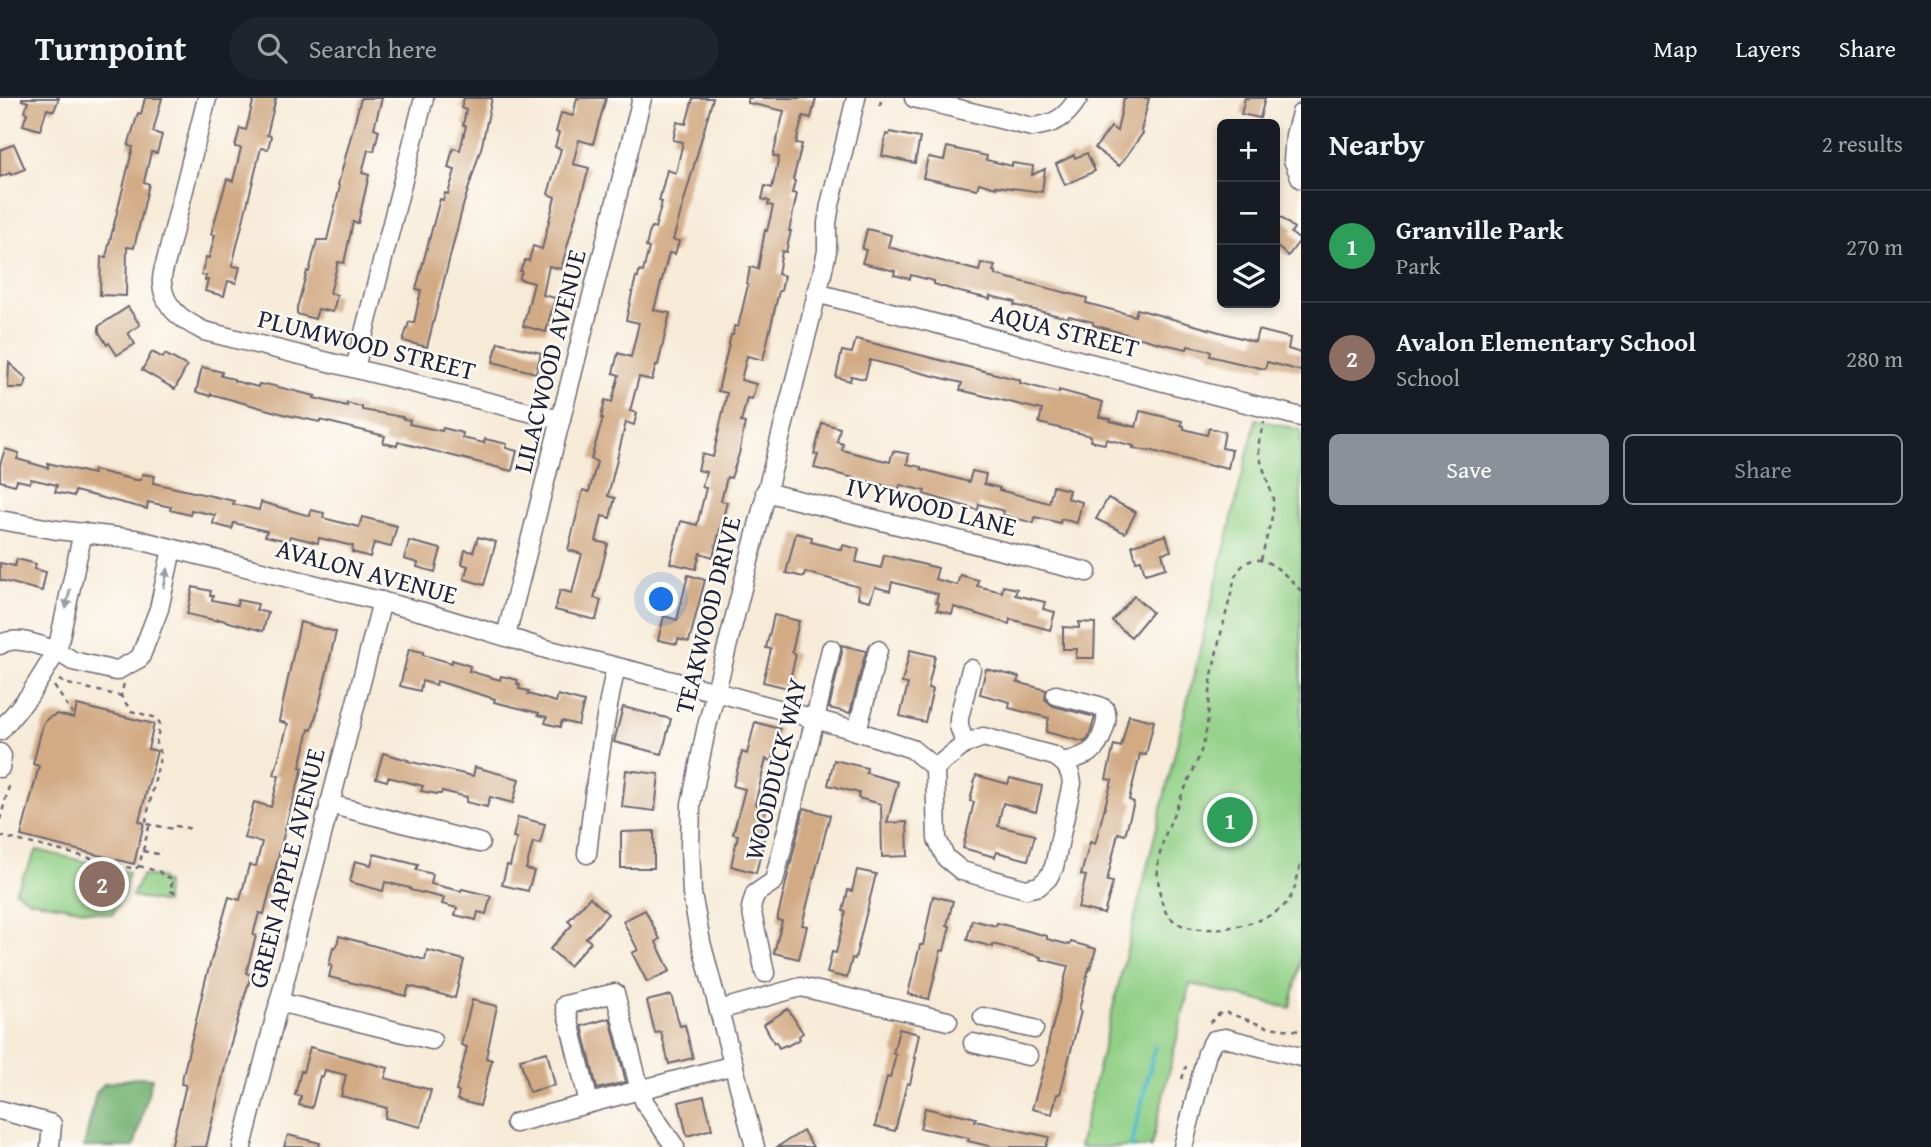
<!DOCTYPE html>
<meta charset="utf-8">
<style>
body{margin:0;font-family:"Gentium Book Plus",serif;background:#20242c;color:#f1f3f6}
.controls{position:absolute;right:21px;top:21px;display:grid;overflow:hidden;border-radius:10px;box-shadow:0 4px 10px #0003}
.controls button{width:63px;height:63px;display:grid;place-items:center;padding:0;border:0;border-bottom:2px solid #363941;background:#171b24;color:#f1f3f6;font:35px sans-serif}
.you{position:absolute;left:662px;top:502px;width:24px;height:24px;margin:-18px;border:5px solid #fff;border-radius:50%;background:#1a73e8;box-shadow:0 0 0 10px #1a73e833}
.badge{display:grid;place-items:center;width:46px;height:46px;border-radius:50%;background:#8c9099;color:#fff;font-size:23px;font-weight:700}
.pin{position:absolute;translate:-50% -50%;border:4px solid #fff;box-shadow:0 2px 7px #0006}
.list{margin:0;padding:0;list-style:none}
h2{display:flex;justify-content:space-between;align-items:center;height:91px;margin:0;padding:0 28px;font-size:30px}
h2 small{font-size:23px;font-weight:400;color:#9ea1a6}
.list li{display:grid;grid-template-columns:46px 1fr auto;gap:21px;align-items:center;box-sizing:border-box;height:112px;padding:0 28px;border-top:2px solid #363941}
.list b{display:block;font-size:26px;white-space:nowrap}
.list p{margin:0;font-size:23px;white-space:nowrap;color:#9ea1a6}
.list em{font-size:23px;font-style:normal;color:#9ea1a6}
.actions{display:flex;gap:14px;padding:21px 28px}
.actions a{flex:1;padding:16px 0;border:2px solid #8c9099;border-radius:10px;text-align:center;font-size:24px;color:#8c9099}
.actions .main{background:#8c9099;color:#fff}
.icon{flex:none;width:38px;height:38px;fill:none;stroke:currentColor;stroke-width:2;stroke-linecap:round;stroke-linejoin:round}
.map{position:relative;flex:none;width:1301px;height:1049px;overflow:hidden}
header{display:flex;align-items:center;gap:42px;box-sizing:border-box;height:98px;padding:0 35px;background:#171b24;border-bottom:2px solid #363941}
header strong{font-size:33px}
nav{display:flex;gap:38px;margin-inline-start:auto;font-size:24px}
.search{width:490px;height:63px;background:#20242c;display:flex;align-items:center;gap:18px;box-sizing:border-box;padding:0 24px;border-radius:38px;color:#9ea1a6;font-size:26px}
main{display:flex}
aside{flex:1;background:#171b24}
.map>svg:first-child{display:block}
.green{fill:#91d086;stroke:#5a7960;stroke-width:2}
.forest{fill:#74b273;stroke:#4b6a57;stroke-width:2}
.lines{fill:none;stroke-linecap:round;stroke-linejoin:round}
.stream{stroke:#4fb9cb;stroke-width:4.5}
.building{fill:#d2ab85}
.minor-casing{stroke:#6d6872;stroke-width:21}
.path{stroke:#6d6872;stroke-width:2.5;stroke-dasharray:5 5;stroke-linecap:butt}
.minor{stroke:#fff;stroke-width:18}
.oneway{fill:#9c9ca7}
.labels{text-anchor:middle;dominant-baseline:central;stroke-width:5;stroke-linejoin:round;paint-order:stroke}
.street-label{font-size:26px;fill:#22223b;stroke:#fdfcf7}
</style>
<header>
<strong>Turnpoint</strong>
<div class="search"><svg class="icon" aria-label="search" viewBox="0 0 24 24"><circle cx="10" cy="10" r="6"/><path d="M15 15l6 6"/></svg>Search here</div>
<nav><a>Map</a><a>Layers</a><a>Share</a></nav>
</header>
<main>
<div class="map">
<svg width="1301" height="1049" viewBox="0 0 1301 1049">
<rect width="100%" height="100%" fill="#fdfcf7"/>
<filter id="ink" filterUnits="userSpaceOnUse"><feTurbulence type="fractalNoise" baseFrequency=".0143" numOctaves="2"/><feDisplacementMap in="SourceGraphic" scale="14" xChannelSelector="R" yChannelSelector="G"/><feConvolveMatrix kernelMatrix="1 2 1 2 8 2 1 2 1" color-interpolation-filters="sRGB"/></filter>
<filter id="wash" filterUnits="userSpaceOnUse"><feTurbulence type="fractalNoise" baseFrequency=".00686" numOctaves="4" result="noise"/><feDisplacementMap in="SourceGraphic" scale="28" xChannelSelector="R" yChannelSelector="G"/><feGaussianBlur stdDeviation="1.57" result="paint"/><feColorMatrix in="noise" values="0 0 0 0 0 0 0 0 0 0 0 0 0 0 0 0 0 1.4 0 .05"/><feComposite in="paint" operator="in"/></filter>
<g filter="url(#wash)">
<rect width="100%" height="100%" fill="#f7ebd8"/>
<g class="green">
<polygon points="1256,321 1301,332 1301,864 1290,910 1190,886 1151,1049 1079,1049"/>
<polygon points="37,752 128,774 124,796 112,817 30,802 15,793"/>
<polygon points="142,777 159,779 166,786 165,805 132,798"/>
</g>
<polygon class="forest" points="140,979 152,980 134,1049 84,1049 96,995 104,986"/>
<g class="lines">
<polyline class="stream" points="1131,1049 1155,949"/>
</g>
<g id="blocks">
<g class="building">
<polygon points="22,0 59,0 54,13 47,11 40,32 23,27 27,15 25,14 28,4 22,2"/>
<polygon points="145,0 162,0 153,34 162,37 157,55 151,54 144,84 149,86 134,150 127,149 126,198 100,197 101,159 106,159 133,49 128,48 138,15 141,16"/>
<polygon points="254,0 276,0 267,37 271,38 268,51 261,50 232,168 240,169 236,185 228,183 224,198 205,193 208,182 205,182 206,178 201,177 206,159 209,160 215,137 211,136 227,81 233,83 241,50 235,49 240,30 246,32"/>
<polygon points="361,0 382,0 374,30 379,32 374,53 368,52 362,75 369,77 358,125 353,124 344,165 338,164 330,195 337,197 333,214 318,211 315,221 297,216 297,210 307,173 309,174 317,142 327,142 340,88 338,87"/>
<polygon points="464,0 492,0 482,47 463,108 427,249 403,243 409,224 414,225 421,192 416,191 440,101 443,102 445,95 448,96 455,72 448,70 453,50 460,52 466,28 463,27 466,12 461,10"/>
<polygon points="577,0 606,0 593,46 579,42 573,66 589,70 561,171 549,168 543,197 555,200 546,234 523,228 534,185 519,181 522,173 520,173 525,162 529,163 533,148 542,151 555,99 548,96 561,51 555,49 559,35 556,34 561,15 573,18"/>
<polygon points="693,0 713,0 673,142 679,143 675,156 669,155 654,212 670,215 658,267 656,267 652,282 639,279 630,313 637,315 634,327 626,324 608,398 615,400 610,420 602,418 596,443 608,446 594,500 601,502 596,522 555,512 560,492 572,495 582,456 568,452 583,392 589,394 597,364 591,361 603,320 601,320 605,302 612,304 619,277 613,275 618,255 631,259 639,225 626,222 632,195 636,179 638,180 639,173 643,174 649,150 646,149 649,136 652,129 655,130 662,104 659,103 667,72 676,75 683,44 673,42 677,24 686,26"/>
<polygon points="748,0 816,0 811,20 803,18 796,45 802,46 793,82 795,83 792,95 797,96 789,133 791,133 786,154 782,153 778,176 784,178 781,193 779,193 763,262 747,258 741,282 756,286 752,301 747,300 741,324 745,325 739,356 731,380 727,379 721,403 727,404 713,459 700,455 696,471 670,465 681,423 697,427 706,390 702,389 706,374 698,372 702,356 713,359 727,295 718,293 731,237 733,237 734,228 738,229 748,187 747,186 750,169 758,171 765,132 767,133 773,108 768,107 769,103 762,101 765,88 772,90 779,59 773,58 784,13 748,5"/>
<polygon points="1124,0 1149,0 1141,33 1143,35 1119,68 1095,50 1111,29 1117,33"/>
<polygon points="1245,0 1265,0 1260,20 1241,16"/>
<polygon points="890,34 920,40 915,65 882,58 886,36 889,37"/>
<polygon points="14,46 25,71 11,77 10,75 0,79 0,52"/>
<polygon points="947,49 987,58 986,62 1012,68 1012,65 1033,68 1032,77 1045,71 1042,94 996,88 996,90 979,85 977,91 923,80 928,59 944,62"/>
<polygon points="1087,55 1095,73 1065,87 1056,66 1074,57 1075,60"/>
<polygon points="1275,115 1294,130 1291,135 1300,142 1288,158 1275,147"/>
<polygon points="867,131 891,137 888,149 979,173 981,165 995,168 993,173 996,174 996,177 1087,200 1086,205 1135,218 1137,211 1255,244 1258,232 1290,240 1288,251 1301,255 1301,273 1267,264 1265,271 1230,263 1210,258 1211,253 1188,248 1187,251 1159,245 1093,227 1093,224 1069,218 1068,220 1014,207 1015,204 990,198 990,201 960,194 934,186 934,183 911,177 910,181 894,177 895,173 862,165 866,152 862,151"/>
<polygon points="128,209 140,227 128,235 135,246 117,257 109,245 107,247 99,234 99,228"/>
<polygon points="856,241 1020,282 1020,285 1059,295 1059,292 1103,304 1099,319 1111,321 1110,323 1136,329 1140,313 1182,323 1181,327 1184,328 1184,331 1207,337 1209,330 1225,334 1222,350 1232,352 1228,370 1215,367 1215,369 1149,352 1149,353 1133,350 1134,348 1106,341 1105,346 1090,343 1091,338 1039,325 1042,312 960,292 962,285 870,262 865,281 851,278 850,283 836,279 842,253 852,255"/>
<polygon points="498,244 541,255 536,275 493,264"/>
<polygon points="152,254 163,260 165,256 187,268 175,291 142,272"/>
<polygon points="9,265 27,281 24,290 8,290"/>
<polygon points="202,269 222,274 221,278 234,281 234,283 258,289 259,286 265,287 266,286 315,298 314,300 347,308 347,305 362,309 362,312 403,319 403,321 410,322 409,326 442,333 443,330 463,335 462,340 484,345 485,341 507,346 506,350 517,353 512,373 398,344 397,348 383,345 385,338 320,322 320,324 287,317 211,296 211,298 196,294"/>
<polygon points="822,325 840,330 837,344 843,346 842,352 890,364 893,353 909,356 907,366 921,369 921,371 969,384 972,373 986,376 984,386 1000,390 999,392 1049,405 1053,388 1069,392 1067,400 1082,404 1077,425 1061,421 1060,425 1035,419 1034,425 1003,417 1004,413 979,406 978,412 924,396 925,393 900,387 899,391 814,370 818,357 814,356"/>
<polygon points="5,351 19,355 17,361 48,370 48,365 93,376 94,372 135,382 141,382 142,376 155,378 153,385 234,403 233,406 259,412 261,404 310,418 311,412 324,415 323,420 359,429 362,419 397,428 391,449 374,445 370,459 352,454 353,448 319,440 318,445 290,438 288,443 265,438 267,433 234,425 232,431 213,426 215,417 191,412 190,417 170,412 171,409 148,404 147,411 75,393 74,398 55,394 57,387 31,381 30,385 17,382 15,387 0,383 0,367"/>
<polygon points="1108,400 1136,414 1125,435 1096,421"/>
<polygon points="796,435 812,439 811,444 842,452 843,447 859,451 856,464 881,470 884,457 938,470 935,481 957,487 960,477 978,482 977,488 1002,494 1003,488 1017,491 1015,497 1045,504 1043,511 1055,514 1050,532 1010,521 1009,526 954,509 952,516 937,512 939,505 936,504 938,496 892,484 890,493 875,489 870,503 858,500 859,489 805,474 804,479 786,475"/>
<polygon points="1166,437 1171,453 1162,455 1166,470 1145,476 1141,462 1136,463 1132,447"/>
<polygon points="478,439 496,444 484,487 464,481 468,468 462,466 465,452 473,454"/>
<polygon points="409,443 441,451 435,474 417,469 418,465 404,461"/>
<polygon points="17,461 36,466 34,471 46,474 42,493 0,482 0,465 15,468"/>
<polygon points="688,477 705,482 689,544 678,541 677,546 658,542 664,518 677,522"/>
<polygon points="193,489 211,493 210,498 213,498 212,502 237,507 238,502 258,506 256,512 268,515 263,533 218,521 218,523 187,516"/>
<polygon points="1134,498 1152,514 1131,539 1112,523"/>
<polygon points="774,517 799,523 792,554 796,556 788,590 763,584 771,551 766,550"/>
<polygon points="300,524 336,534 320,603 312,632 309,631 300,669 303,670 290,712 264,816 259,815 253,837 256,838 246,875 251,877 230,948 206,1049 171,1049 186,987 181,986 205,884 229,799 240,802 249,767 256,768 262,744 244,740 254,704 271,709 279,678 274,677 288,626 279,623"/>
<polygon points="1079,524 1095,525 1094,560 1076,560 1077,551 1063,551 1063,529 1079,530"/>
<polygon points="841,547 866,553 850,615 829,610 842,554"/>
<polygon points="409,551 423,554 423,557 452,565 452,562 470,568 469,573 500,582 501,578 518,582 517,586 520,587 519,591 529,593 528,596 556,604 558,597 584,604 578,627 562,623 560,629 545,625 547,619 538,617 539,615 494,604 495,601 437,583 436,587 422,583 420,593 400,588"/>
<polygon points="910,552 935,558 928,590 933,591 925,624 900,618 908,586 902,585"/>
<polygon points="986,571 1019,579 1017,584 1046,592 1045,601 1053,608 1095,619 1088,641 1084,644 1046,634 1049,620 1009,610 1010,604 980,596"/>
<polygon points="77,607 154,626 148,651 157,653 139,723 144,725 134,766 21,738 39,668 33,666 43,626 48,620 57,616 74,620"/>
<polygon points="623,609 671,621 662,656 614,644"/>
<polygon points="1129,617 1154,623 1146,657 1140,656 1129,702 1134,704 1125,737 1118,735 1107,783 1113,784 1104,816 1078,810 1086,778 1081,777 1090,744 1095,746 1112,682 1106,681 1114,647 1121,649"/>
<polygon points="755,624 780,631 772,663 766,661 755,706 767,709 758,741 764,742 756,775 731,768 738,737 733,736 745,691 733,688 742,654 747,656"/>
<polygon points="383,655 408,662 407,663 473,678 475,669 519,681 513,705 490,699 487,709 466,704 467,699 442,693 441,696 437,696 421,693 423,688 388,679 387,683 376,680"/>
<polygon points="834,662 867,670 866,675 898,684 887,725 907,724 908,758 882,759 881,706 858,700 859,695 828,687"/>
<polygon points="626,672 659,676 655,713 622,709"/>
<polygon points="976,677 1008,686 1010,680 1042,688 1036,714 1003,705 998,728 1035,737 1028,762 997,754 995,759 963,750 974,704 970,703"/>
<polygon points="804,710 830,717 802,827 807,828 799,861 774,855 782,823 777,822"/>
<polygon points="518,719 545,726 540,746 533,744 526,771 534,773 528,793 502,787 507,767 510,768 517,740 513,739"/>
<polygon points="654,733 654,770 621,770 621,734"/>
<polygon points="374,756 418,767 416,772 433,776 431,786 461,793 462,791 491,798 486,816 478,814 476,822 455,817 457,810 442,806 444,800 410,792 410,790 385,784 383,793 350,784 355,763 371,767"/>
<polygon points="857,772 876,776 855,861 852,860 847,880 827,875 832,854 836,855 846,814 843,813 848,792 852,793"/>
<polygon points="933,798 953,803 947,827 950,828 944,853 941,852 929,901 908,896 920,847 923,847"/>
<polygon points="590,799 608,816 586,840 591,844 569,868 550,851 572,827 568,823"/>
<polygon points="645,812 660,841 656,844 670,873 647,884 632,855 638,852 623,823"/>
<polygon points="972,822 996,828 997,825 1047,838 1047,841 1070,847 1071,844 1096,851 1090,871 1089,870 1079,912 1081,913 1060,996 1057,996 1052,1016 1032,1011 1046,962 1049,942 1068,868 1040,861 1041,859 993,846 993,849 967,842"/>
<polygon points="339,838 425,862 427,852 464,862 455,900 409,888 406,898 329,879 332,867 329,867 333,849 336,850"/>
<polygon points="671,897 680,928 685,927 693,960 669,966 661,934 655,935 647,903"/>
<polygon points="472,902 497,908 486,960 492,962 480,1008 457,1002 459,994 456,993 467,949 461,947"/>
<polygon points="788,911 803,935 799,938 800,941 787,948 786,947 779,950 776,944 774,945 764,926"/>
<polygon points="610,920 626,984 597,991 582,928"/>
<polygon points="899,931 919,936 914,960 916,960 910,986 907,985 895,1033 875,1028 887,979 890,980 896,956 893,956"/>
<polygon points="310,949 388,970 385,980 431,992 421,1029 385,1020 387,1010 341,998 346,977 325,972 323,979 320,978 312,1010 299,1007 301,998 295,997 301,973 303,974"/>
<polygon points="547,954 555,987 529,994 520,961"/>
<polygon points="704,998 712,1031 687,1038 679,1004"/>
<polygon points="925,1010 950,1016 950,1014 976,1020 975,1023 1049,1039 1046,1049 993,1049 968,1043 969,1040 920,1030"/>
<polygon points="803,1033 813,1049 777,1049"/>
<polygon points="288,1037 320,1045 319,1049 284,1049"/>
</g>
</g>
</g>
<g filter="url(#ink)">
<use href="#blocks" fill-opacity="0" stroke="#6d6872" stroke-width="2"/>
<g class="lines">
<g class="minor-casing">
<g id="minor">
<path d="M207,0L166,163C164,170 161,179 162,185C164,211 184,223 204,233L561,322"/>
<path d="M914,0L1032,29C1055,26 1066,20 1078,0"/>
<polyline points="1301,15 1295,37 1293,62 1301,81"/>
<polyline points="816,195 1301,319"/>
<polyline points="355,270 424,0"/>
<polyline points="765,394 1087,474"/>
<path d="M0,422L57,432L135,441L427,515L546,551L716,594L844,629L912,651L935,670L937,741L946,760L962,773L1026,791L1039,788L1048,780L1054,769L1072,685C1070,671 1066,665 1054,658L983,639L965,646L935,670"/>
<polyline points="83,434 57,553 73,563 116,573 140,560 159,511 172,451"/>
<polyline points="506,538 642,0"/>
<path d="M0,547C15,536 40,548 57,553L29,598L0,633"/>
<path d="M1056,597L1099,608L1105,611C1108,619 1106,626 1103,634C1097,656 1084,658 1064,664"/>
<polyline points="857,633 878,552"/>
<polyline points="965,646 959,628 959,620 971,571"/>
<polyline points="0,655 2,658 0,670"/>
<polyline points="329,706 480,745"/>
<path d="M587,756C594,693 602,631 616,569"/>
<polyline points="765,875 751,810 755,796 774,783 815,621 831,551"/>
<polyline points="279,904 432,942"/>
<polyline points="719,912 801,889 948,923"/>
<polyline points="983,919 1034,931"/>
<polyline points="973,945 1028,958"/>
<polyline points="589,1005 565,907 615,895 640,992 645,1005 675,1049"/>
<polyline points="0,1012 52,1026 50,1049"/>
<polyline points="515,1025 734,967"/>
<polyline points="242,1049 382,503"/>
<polyline points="755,1049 701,844 692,796 690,749 691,706 706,632 822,176 827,153 827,125 830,107 856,0"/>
<polyline points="1183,1049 1207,955 1214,942 1225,940 1301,959"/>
</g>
</g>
<g class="path">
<polyline points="880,8 881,2"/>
<polyline points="1261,462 1273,415 1273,400 1259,357 1259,343 1264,324"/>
<path d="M1301,493C1283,473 1253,442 1235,479C1228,510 1219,540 1213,572C1208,598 1210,625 1202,650C1190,687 1154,743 1158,780C1159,791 1161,807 1167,816C1171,821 1178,826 1184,828C1208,837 1273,826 1288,803C1296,792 1298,776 1301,763"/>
<polyline points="59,582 68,586 121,598"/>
<polyline points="54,588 73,616"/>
<polyline points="0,722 9,688"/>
<polyline points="147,726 174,731 176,728 193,731"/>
<polyline points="0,738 135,771 139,768 149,729 146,722 161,656 156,646 160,626 157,620 131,613 121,598 124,585"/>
<polyline points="143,753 158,756 161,752"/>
<polyline points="139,768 160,774 162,777 173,781 170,793 177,795"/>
<polyline points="1210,925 1219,916 1225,914 1267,929 1301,933"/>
<polyline points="1182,981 1186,968"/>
</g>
<use href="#minor" class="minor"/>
</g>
<defs><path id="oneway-solid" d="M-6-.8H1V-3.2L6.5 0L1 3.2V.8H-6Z" transform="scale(1.75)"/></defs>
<g class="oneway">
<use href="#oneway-solid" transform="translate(166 480) rotate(-78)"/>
<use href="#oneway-solid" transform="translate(68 501) rotate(102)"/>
</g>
</g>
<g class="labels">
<g class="street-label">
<text transform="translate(1065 232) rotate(14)">AQUA STREET</text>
<text transform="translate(367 246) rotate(14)">PLUMWOOD STREET</text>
<text transform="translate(549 263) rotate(-76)">LILACWOOD AVENUE</text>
<text transform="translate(932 408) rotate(14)">IVYWOOD LANE</text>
<text transform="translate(367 473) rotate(15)">AVALON AVENUE</text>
<text transform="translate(707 517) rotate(-76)">TEAKWOOD DRIVE</text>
<text transform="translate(775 671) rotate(-76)">WOODDUCK WAY</text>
<text transform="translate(286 770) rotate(-76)">GREEN APPLE AVENUE</text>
</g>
</g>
</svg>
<div class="controls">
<button>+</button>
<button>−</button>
<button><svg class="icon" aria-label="layers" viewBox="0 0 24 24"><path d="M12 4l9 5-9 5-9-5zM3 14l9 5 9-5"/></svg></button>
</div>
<div class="you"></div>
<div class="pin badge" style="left:1230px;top:722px;background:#2e9e5b">1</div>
<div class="pin badge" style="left:102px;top:786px;background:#8d6e63">2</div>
</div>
<aside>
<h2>Nearby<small>2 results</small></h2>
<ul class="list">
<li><span class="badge" style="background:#2e9e5b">1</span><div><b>Granville Park</b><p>Park</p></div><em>270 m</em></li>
<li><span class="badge" style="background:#8d6e63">2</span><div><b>Avalon Elementary School</b><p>School</p></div><em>280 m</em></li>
</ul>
<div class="actions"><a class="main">Save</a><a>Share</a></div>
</aside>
</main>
